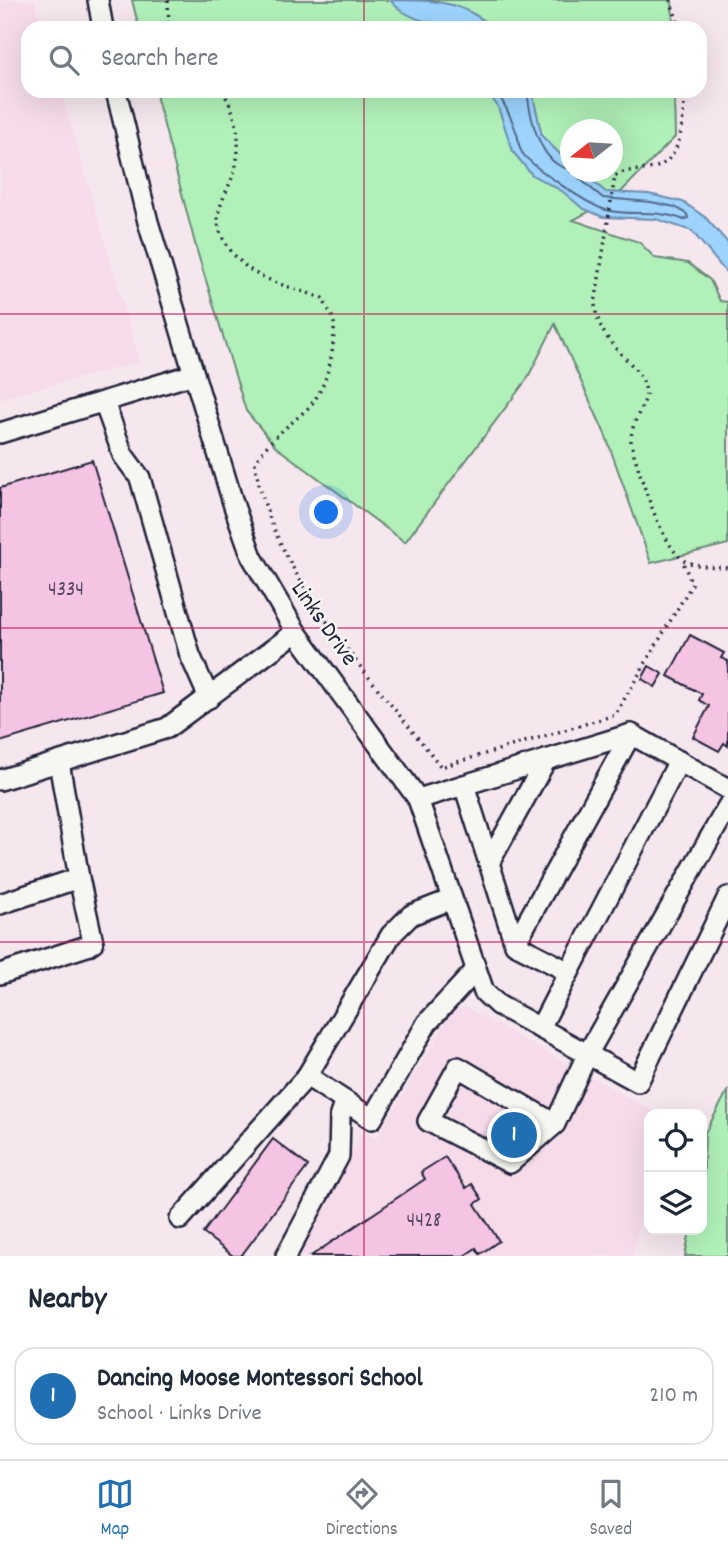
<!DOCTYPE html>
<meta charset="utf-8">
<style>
body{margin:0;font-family:Dekko,sans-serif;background:#f6f6f7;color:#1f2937}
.controls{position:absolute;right:21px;bottom:21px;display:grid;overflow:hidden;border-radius:14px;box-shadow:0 7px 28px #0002}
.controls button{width:63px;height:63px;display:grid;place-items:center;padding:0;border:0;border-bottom:2px solid #e0e1e3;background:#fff;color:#1f2937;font:35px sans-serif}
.compass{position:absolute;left:560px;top:119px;width:63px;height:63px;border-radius:50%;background:#fff;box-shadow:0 7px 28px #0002;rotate:253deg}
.you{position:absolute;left:327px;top:513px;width:24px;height:24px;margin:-18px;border:5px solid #fff;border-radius:50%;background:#1a73e8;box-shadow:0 0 0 10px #1a73e833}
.badge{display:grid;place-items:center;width:46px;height:46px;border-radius:50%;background:#1f6fb2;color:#fff;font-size:23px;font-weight:700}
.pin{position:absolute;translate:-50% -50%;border:4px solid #fff;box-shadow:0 2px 7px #0006}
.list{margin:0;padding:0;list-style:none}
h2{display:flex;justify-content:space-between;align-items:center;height:91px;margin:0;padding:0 28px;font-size:30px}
h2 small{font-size:23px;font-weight:400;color:#747a83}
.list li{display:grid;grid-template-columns:46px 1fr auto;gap:21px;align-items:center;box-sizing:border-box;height:98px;margin:0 14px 14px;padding:0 14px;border:2px solid #e0e1e3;border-radius:21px}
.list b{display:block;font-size:26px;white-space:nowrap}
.list p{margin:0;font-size:23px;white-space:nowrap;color:#747a83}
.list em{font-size:23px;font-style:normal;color:#747a83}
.icon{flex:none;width:38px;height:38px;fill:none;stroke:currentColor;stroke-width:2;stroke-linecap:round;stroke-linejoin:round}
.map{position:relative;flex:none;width:728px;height:1256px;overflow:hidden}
.search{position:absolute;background:#fff;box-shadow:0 7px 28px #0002;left:21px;right:21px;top:21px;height:77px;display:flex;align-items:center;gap:18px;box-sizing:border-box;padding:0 24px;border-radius:21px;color:#747a83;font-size:26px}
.sheet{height:203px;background:#fff}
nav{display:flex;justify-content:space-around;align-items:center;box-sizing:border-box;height:98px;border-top:2px solid #e0e1e3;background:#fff;font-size:19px;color:#747a83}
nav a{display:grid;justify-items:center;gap:4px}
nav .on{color:#1f6fb2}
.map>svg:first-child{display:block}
.built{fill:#f6dceb}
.green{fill:#b1f1b9;stroke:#6a8a7a;stroke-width:2;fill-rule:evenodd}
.water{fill:#9dd3fc;stroke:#6c8caf;stroke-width:2}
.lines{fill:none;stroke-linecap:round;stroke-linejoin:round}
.shore{stroke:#536988;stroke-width:2}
.building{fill:#f6c4e3;stroke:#22223b;stroke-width:2}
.minor-casing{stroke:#22223b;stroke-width:24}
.path{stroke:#22223b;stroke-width:3.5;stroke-dasharray:2 5;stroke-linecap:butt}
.minor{stroke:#f6f6f2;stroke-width:19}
.grid{fill:none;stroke:#c2185b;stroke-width:2;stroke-opacity:0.55}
.labels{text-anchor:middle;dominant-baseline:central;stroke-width:5;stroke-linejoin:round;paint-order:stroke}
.number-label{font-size:21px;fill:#574a65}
.street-label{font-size:24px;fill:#22223b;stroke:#f6f6f2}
</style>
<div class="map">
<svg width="728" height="1256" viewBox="0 0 728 1256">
<rect width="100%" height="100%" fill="#f6e7ee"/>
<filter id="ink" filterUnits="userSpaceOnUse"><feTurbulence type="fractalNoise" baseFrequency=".0143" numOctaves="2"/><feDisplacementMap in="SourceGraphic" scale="14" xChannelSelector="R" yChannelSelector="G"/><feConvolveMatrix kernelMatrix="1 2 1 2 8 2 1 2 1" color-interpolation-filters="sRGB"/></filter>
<g filter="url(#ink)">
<g class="built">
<polygon points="0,0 34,0 42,28 28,28 28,91 61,91 140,362 0,399"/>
<polygon points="465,1007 659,1114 649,1114 649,1194 641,1214 633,1256 297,1256 363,1131 376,1139 451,1014 455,1009"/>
</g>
<g class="green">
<polygon points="132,0 672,0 673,28 139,28"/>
<path d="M155,91H674L675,137L615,198L573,220L639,242L655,258L688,263L710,280L720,301L728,302V544L651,563L605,434L555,324L527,379L405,542L276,447L246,411L197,251ZM570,130H612V172H570Z"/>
<polygon points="728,1090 728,1256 685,1256 690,1230 702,1230 705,1133"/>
</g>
<g class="water">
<path d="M390,0C432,0 462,0 493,28C461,28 411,27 390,0Z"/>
<polygon points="487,91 532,91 542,136 570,164 570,172 581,172 606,192 649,194 683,202 705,217 728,243 728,275 692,231 656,219 603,217 582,208 562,191 532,175 513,152 498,107"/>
</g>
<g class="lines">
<g class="shore">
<path d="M495,91C505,103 512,119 517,134C519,140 518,148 523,154C534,168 588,205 606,210C631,217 655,208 684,220L688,218L687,214L675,207L651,202L603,198L580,179L577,172"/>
<path d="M527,91C530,116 539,165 570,169"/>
</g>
</g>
<g class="building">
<polygon points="92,460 163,693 0,742 0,488"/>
<polygon points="690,635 724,653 721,658 728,661 728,746 724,743 719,751 693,737 709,706 699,700 702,694 668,676"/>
<polygon points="649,666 663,674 655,687 642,679"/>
<polygon points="273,1139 308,1166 241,1256 233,1256 203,1233"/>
<polygon points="445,1157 466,1188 472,1184 482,1199 475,1204 499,1241 480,1254 476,1248 464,1256 311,1256 425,1179 421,1172"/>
</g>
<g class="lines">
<g class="minor-casing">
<g id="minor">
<polyline points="98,0 103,28"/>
<polyline points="116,91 148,222 234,506 252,557 296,632 418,799 484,992 498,1005 638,1082 728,897"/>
<polyline points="104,402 123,455 140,478 190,655 209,698"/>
<polyline points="0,433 194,374"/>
<polyline points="0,780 167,728 296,632"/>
<polyline points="464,785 515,944 569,972 540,1028"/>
<polyline points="418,799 631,734 728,789"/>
<polyline points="489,863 546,760"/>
<polyline points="452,899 411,915 391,935 307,1076 372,1119 427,1023 475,971"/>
<polyline points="0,904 79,878 59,762"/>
<polyline points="515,944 631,734"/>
<polyline points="569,972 679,761"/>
<polyline points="0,974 87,946 93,942 79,878"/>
<polyline points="555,1124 458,1067 428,1121 510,1163 555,1124 588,1053 728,806"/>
<polyline points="180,1219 307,1076"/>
<polyline points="286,1256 339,1156 340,1115 345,1101"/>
</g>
</g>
<g class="path">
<polyline points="168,0 169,28"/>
<polyline points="670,0 680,28"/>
<path d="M222,91C239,115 243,150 232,178C227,191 219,204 218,219C217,239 240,265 257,274C277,285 301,290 322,298C326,306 333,315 334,323C335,350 327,390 307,409C287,428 268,439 255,464C273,577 373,679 441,767L615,715L692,584L682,560"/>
<path d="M685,91C682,117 685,160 653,168C639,172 628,168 615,176L595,304C599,350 642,360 646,392C648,403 630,420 631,443C638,469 661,548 685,561C698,567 714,566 728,568"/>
</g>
<use href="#minor" class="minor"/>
</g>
</g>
<path class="grid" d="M364,0V28M364,91V1256M0,314H728M0,628H728M0,942H728"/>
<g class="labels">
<g class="number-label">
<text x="66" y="591">4334</text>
<text x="424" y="1222">4428</text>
</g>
<g class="street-label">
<text transform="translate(323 624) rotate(55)">Links Drive</text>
</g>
</g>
</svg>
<div class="controls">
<button><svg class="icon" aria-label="locate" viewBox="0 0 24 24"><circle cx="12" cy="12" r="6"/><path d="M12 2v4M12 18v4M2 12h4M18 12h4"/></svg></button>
<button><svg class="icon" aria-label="layers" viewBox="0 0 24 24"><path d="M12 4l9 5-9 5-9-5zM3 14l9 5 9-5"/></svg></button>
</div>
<svg class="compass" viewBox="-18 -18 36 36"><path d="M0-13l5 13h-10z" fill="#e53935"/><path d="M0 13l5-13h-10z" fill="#747a83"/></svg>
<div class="you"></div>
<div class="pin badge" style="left:514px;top:1135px">1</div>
<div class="search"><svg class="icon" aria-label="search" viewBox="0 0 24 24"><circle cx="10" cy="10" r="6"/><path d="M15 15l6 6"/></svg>Search here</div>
</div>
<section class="sheet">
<h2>Nearby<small></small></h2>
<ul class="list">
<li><span class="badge">1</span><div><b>Dancing Moose Montessori School</b><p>School · Links Drive</p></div><em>210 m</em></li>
</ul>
</section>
<nav>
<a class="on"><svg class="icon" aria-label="map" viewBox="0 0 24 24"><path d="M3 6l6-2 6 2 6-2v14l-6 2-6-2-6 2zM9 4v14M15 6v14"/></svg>Map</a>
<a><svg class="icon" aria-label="directions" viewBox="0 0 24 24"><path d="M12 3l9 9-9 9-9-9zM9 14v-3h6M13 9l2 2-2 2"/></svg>Directions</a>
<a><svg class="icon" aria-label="saved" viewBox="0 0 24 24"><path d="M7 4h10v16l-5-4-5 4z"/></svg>Saved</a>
</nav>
